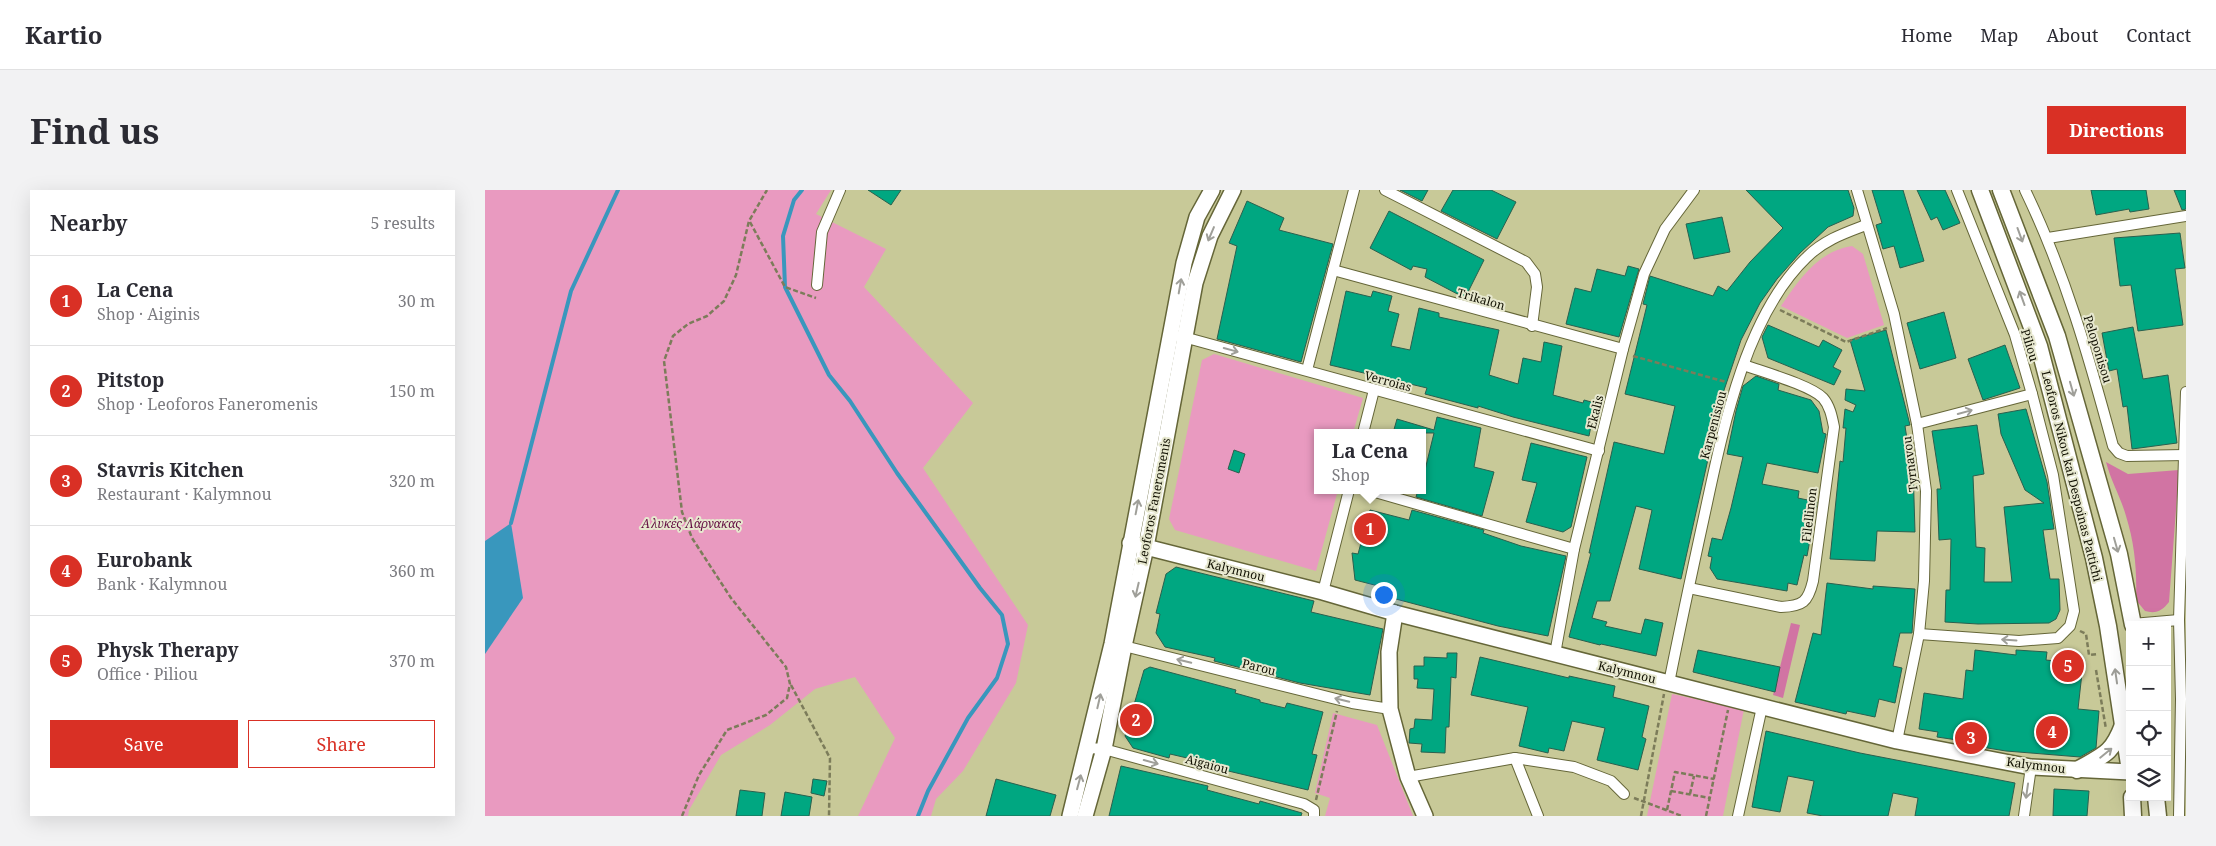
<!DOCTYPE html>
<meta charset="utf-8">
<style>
body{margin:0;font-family:"Noto Serif",serif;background:#f2f2f3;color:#2b2b33}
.controls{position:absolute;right:15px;bottom:15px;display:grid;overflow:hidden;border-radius:0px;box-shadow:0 5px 20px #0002}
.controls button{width:45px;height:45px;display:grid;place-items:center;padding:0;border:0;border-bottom:1px solid #e1e1e2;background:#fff;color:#2b2b33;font:25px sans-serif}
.you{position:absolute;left:898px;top:404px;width:18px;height:18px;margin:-12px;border:4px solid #fff;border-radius:50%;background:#1a73e8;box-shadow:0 0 0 8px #1a73e833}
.badge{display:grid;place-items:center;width:32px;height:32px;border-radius:50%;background:#d93025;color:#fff;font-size:16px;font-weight:700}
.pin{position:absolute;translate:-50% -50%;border:2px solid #fff;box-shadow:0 1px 5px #0006}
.popup{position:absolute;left:829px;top:239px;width:112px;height:65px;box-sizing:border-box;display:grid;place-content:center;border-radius:0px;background:#fff;filter:drop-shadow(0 1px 4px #0005);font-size:16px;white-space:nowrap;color:#7c7c81}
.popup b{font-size:19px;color:#2b2b33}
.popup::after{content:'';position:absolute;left:50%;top:100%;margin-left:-10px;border:10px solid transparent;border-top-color:#fff}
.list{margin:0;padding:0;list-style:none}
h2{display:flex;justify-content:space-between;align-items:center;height:65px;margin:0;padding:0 20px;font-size:21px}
h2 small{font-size:16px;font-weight:400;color:#7c7c81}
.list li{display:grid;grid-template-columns:32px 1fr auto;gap:15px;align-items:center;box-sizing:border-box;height:90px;padding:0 20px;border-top:1px solid #e1e1e2}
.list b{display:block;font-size:19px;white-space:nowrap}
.list p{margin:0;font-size:16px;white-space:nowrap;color:#7c7c81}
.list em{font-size:16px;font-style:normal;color:#7c7c81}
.actions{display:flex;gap:10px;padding:15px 20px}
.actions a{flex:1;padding:11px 0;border:1px solid #d93025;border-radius:0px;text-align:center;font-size:18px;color:#d93025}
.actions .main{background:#d93025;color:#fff}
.icon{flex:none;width:28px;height:28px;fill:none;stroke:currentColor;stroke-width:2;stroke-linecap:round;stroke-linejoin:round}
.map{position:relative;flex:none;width:1701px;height:626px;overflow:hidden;border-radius:0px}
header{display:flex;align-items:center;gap:30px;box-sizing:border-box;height:70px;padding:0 25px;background:#fff;border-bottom:1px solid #e1e1e2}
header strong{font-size:24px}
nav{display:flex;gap:28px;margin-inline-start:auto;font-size:18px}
.intro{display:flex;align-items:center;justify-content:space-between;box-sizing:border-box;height:120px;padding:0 30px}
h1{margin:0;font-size:35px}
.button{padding:12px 22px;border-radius:0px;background:#d93025;color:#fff;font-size:18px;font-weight:700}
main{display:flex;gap:30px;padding:0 30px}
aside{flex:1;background:#fff;border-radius:0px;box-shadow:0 5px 20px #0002}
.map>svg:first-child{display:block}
.green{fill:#e99ac0}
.forest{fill:#d174a3}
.water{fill:#3997bd}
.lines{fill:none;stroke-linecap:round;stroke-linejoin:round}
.stream{stroke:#3997bd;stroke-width:4}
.building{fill:#00a781;stroke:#2a604e}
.street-casing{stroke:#656638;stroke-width:12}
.secondary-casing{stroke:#656638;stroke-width:18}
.primary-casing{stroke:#656638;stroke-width:19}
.path{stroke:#7c7c5a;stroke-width:2.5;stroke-dasharray:5 2.5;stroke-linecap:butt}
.street{stroke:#fff;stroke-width:10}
.secondary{stroke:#fff;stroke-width:15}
.primary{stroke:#fff;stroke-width:16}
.oneway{stroke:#9f9f99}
.labels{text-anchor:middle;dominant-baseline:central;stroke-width:4;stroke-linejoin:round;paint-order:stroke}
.street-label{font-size:12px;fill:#100f01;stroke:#e7e8cf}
.park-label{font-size:12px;font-style:italic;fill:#630d42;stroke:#e7e8cf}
</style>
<header>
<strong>Kartio</strong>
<nav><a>Home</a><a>Map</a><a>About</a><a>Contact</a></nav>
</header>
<div class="intro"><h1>Find us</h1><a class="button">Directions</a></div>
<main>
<aside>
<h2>Nearby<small>5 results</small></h2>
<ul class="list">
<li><span class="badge">1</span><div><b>La Cena</b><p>Shop · Aiginis</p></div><em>30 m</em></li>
<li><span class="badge">2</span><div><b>Pitstop</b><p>Shop · Leoforos Faneromenis</p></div><em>150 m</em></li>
<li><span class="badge">3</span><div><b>Stavris Kitchen</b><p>Restaurant · Kalymnou</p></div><em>320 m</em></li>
<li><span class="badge">4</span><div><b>Eurobank</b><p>Bank · Kalymnou</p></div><em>360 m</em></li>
<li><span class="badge">5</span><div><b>Physk Therapy</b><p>Office · Piliou</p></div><em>370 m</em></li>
</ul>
<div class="actions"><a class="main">Save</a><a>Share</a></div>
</aside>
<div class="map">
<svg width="1701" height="626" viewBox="0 0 1701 626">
<rect width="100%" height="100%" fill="#c8c998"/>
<g class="green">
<polygon points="0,0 346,0 331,24 401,59 379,97 488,213 438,278 543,435 531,493 478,581 451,609 446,626 373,626 410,548 370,487 330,499 285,535 236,565 204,620 203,626 0,626"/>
<path d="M1367,56L1378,64L1399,135L1362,148L1296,116C1314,90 1333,61 1367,56Z"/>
<polygon points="729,164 878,208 868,243 832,243 832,300 853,300 831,381 690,340 684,329 717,170"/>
<polygon points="1187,504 1259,519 1238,626 1162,626"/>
<polygon points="848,523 892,535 928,626 840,626 845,608 830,603"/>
</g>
<g class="forest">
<path d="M1621,272L1643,284L1694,280L1684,412C1677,421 1671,424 1660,421L1651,410C1652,381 1650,355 1641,326C1636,308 1626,291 1621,272Z"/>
<polygon points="1306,433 1315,435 1298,508 1288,505"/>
</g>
<polygon class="water" points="26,333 38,408 0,464 0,351"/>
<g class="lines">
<g class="stream">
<polyline points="317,0 309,10 298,46 300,97 344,185 365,211 412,283 495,398 517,425 523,454 512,488 483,528 443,601 433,626"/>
<polyline points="26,333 86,101 133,0"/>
</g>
</g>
<g class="building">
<polygon points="383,0 416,0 406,15"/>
<polygon points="915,0 943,0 937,11"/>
<polygon points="968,0 1006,0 1031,12 1012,49 956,21"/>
<polygon points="1261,0 1363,0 1369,18 1368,26 1343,37 1315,63 1292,89 1275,113 1256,150 1233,218 1235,216 1196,389 1154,379 1167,320 1151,316 1125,411 1112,411 1107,428 1122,432 1120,436 1156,444 1160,429 1178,433 1171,466 1116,454 1115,455 1084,447 1106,363 1104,363 1129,252 1179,264 1190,216 1140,204 1162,115 1158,114 1165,86 1228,106 1233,96 1242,101 1265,72 1298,38"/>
<polygon points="1387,0 1418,0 1439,71 1415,78 1409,56 1398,59 1391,35 1397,33"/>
<polygon points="1432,0 1460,0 1475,33 1458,40 1452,27 1446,30"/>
<polygon points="1606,0 1661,0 1664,19 1645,22 1644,19 1611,25"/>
<polygon points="1689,0 1701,0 1701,19 1697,20"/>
<polygon points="762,11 799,28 794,40 848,54 816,172 732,149 752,56 744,53"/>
<polygon points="904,21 999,70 980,108 940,87 942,79 928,76 926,80 885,58"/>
<polygon points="1237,27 1245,62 1209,69 1201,34"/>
<polygon points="1695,43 1700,78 1690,79 1698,135 1653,141 1646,95 1635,96 1629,48"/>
<polygon points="1143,76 1154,79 1134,147 1081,134 1090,98 1106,102 1112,79 1140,86"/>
<polygon points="861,101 886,107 888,101 907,106 903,121 914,124 906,156 925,160 934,118 954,123 954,127 1014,140 1004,185 1033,194 1038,168 1056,172 1059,152 1077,156 1068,205 1098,213 1099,210 1114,214 1112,222 1115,223 1112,237 1106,236 1104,246 1028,227 993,216 993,218 940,204 942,198 845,175"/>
<polygon points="1459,122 1471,168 1435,179 1422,133"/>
<polygon points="1283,135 1334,157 1338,150 1357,160 1348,177 1356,181 1349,195 1283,168 1277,147"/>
<polygon points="1648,137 1658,189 1683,185 1692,253 1647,259 1642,216 1638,217 1632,179 1624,181 1617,143"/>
<polygon points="1401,140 1425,235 1420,236 1426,275 1428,275 1430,342 1392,341 1390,371 1345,369 1355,271 1358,272 1361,238 1358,238 1360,219 1368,222 1371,215 1360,210 1361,199 1380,201 1365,150"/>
<polygon points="1520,155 1535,198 1498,210 1483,169"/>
<polygon points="1271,186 1294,194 1293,200 1326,210 1334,221 1338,243 1341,244 1333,283 1282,273 1277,294 1314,301 1313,308 1332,312 1322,366 1319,365 1312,395 1303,393 1302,401 1232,389 1225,378 1227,367 1223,366 1227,348 1237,350 1246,318 1258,267 1242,264 1251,221 1258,196"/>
<polygon points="1541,219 1562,292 1569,339 1558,340 1565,389 1574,389 1575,420 1571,429 1564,433 1493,434 1460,432 1461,400 1465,400 1466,349 1454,350 1452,299 1456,299 1447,241 1492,235 1499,284 1488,286 1491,357 1500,358 1499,392 1527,392 1519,317 1559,313 1540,300 1516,244 1513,224"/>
<polygon points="952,227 996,238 989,277 1009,282 997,326 931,307 933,300 938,300 938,280 940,280 949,243 908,243 912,229 949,240"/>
<polygon points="1046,253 1102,267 1086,337 1078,342 1041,332 1052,293 1037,290"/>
<polygon points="749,260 760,264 754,283 743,279"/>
<polygon points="885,320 924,330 927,320 999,340 998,343 1036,356 1081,366 1063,446 1013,436 907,408 909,400 870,390 867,363 873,364"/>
<polygon points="691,377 829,411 826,422 898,439 885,505 815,493 729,471 730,468 680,457 671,443 675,424 671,423 681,384"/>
<polygon points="1342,393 1388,399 1388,396 1430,399 1427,443 1415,443 1408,476 1417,478 1410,513 1394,509 1390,527 1362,521 1361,524 1310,512 1328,443 1336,445"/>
<polygon points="1213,460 1295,477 1290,502 1208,482"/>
<polygon points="1490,460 1531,465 1531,460 1562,462 1561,470 1598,474 1593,519 1614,521 1611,558 1595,567 1521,561 1478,554 1479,551 1452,547 1453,542 1434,539 1439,503 1478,509 1481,480 1488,481"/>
<polygon points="962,463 972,463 971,488 966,487 964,537 961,537 960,563 936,562 937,554 924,553 925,539 929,538 930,529 947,530 949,499 932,498 933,489 929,489 929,476 939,476 939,467 962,468"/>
<polygon points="995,467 1084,488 1084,486 1130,496 1128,507 1164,516 1157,547 1161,549 1153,580 1112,570 1120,538 1087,531 1079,561 1064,558 1063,563 1034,556 1043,517 986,505"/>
<polygon points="665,477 751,500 750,503 775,510 775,512 800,518 802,513 838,522 827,564 832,565 823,600 714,574 715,571 685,564 684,568 648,558 640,546 659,480"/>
<polygon points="1281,541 1375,563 1530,593 1524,626 1430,626 1433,608 1408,603 1403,626 1338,626 1322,623 1329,591 1303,586 1295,622 1267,617"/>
<polygon points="636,576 723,596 722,600 774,614 775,611 817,623 816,626 624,626"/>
<polygon points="328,589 342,591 339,606 326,603"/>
<polygon points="511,589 571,605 565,626 501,626"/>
<polygon points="1569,599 1604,601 1602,626 1568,626"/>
<polygon points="255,600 280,603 277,626 251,626"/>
<polygon points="300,602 327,607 324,626 296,626"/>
</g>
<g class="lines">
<g class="street-casing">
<g id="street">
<polyline points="900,0 1041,72 1050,84 1052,97 1047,136"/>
<polyline points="1372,0 1409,124 1432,234 1441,301 1439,391 1434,444 1412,551"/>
<path d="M1540,0C1580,83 1604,167 1628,256L1634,263L1642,266L1700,265"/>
<polyline points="1563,48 1701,26"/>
<polyline points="848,80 1138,159"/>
<polyline points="332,95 337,42 355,0"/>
<polyline points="695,146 1114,261"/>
<polyline points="822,180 869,0"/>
<polyline points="1432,234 1547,204"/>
<polyline points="878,243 889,200"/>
<polyline points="883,300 1089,359"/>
<path d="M1204,398L1296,417C1318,416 1323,412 1328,391L1349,237C1347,227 1345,216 1338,208C1325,195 1278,182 1259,175"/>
<polyline points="838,402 864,300"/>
<polyline points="1647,434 1694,430"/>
<polyline points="1434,444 1534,451 1573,448 1585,436 1589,421 1568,285 1547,204 1530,145 1472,0"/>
<polyline points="639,456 867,513 905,519"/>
<polyline points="1070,464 1089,359 1138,159 1159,84 1180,39 1209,0"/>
<path d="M1184,493C1195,438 1207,382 1219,327C1237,244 1259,127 1322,67C1339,50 1360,43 1381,35"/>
<polyline points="603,558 619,559 819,614 829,620 829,626"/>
<polyline points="1030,568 1053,626"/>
<polyline points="923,587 1030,568 1089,577 1126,591 1139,604"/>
<polyline points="1253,626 1277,517"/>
<polyline points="1539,626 1546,577"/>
<polyline points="1694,626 1696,509 1694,430 1701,202"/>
</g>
</g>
<g class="secondary-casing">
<g id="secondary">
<polyline points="645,353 838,402 910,423 1412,551 1546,577 1645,582"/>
<polyline points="910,423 904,462 905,519 923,587 940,626"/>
<polyline points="585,626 627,454 699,73 712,27 727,0"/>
<polyline points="600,626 619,559 639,456 661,357 710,93 725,46 748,0"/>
</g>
</g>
<g class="primary-casing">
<g id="primary">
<polyline points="1495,0 1554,156 1609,368 1623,436 1645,581"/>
<polyline points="1516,0 1572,146 1634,364 1648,435"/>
<path d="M1592,580C1619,565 1627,564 1638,535"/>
<polyline points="1647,607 1648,626"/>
<polyline points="1671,607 1673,626"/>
</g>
</g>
<g class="path">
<polyline points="265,32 300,97 331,108"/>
<polyline points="1295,120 1361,152 1402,138"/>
<polyline points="1148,166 1241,192"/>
<polyline points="1595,441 1601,444 1604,465 1613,464"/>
<polyline points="1611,480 1621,539"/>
<polyline points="306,495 345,568 344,626"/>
<polyline points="1186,601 1225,608"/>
<polyline points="1205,604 1209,586"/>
<polyline points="1149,608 1197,626"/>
<polyline points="831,610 852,521"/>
<polyline points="1182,620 1190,582 1229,589"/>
<polyline points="197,626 214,585 242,540 281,525 302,508 305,494 301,477 246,408 207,348 197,322 179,171 188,146 203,134 222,126 239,111 251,85 264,31 282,0"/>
<polyline points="1156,626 1179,504"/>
<polyline points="1221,626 1243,520"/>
</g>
<use href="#street" class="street"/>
<use href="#secondary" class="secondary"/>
<use href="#primary" class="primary"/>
</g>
<defs><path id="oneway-shaft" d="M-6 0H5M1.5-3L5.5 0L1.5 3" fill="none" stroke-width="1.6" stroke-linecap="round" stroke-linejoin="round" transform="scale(1.25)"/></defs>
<g class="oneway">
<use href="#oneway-shaft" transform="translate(726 44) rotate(113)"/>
<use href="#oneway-shaft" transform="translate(1535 45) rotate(70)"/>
<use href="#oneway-shaft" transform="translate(695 96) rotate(-80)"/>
<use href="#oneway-shaft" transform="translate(1537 108) rotate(-110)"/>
<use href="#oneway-shaft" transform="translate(746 160) rotate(15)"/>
<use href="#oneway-shaft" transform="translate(1587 199) rotate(74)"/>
<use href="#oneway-shaft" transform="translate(1480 222) rotate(-15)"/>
<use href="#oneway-shaft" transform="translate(652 317) rotate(-79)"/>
<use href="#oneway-shaft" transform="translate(1631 355) rotate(74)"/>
<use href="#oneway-shaft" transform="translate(652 400) rotate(103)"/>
<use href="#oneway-shaft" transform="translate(1524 450) rotate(-176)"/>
<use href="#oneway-shaft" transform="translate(699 471) rotate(-166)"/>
<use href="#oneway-shaft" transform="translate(1631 486) rotate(-98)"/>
<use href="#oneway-shaft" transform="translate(857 510) rotate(-166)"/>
<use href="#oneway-shaft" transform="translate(614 511) rotate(-77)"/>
<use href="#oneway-shaft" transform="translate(1621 563) rotate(-39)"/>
<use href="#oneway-shaft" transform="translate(666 572) rotate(15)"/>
<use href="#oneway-shaft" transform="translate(594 592) rotate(-75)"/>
<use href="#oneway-shaft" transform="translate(1542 601) rotate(98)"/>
</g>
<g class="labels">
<g class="street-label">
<text transform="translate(996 109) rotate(16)">Trikalon</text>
<text transform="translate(1545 155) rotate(73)">Piliou</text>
<text transform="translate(1613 159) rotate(73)">Peloponisou</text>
<text transform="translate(903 191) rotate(15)">Verroias</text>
<text transform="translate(1110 222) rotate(-76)">Ekalis</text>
<text transform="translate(1228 235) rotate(-75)">Karpenisiou</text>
<text transform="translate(1425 274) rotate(-97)">Tyrnavou</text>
<text transform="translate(1587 286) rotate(76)">Leoforos Nikou kai Despoinas Pattichi</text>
<text transform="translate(669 311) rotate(-79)">Leoforos Faneromenis</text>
<text transform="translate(1324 325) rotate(-83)">Filellinon</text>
<text transform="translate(751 380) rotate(14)">Kalymnou</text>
<text transform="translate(774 477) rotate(14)">Parou</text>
<text transform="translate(1142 482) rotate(14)">Kalymnou</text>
<text transform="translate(722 574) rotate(15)">Aigaiou</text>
<text transform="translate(1551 575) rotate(7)">Kalymnou</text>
</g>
<g class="park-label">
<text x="206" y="333">Αλυκές Λάρνακας</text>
</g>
</g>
</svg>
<div class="controls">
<button>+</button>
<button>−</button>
<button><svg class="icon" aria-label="locate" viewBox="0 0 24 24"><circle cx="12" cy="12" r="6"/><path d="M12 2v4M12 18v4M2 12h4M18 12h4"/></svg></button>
<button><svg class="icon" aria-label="layers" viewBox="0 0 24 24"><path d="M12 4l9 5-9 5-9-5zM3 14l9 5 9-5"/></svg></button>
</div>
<div class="you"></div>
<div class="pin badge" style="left:885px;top:339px">1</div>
<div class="popup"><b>La Cena</b>Shop</div>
<div class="pin badge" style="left:651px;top:530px">2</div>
<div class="pin badge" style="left:1486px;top:548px">3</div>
<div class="pin badge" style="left:1567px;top:542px">4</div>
<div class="pin badge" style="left:1583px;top:476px">5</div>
</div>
</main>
